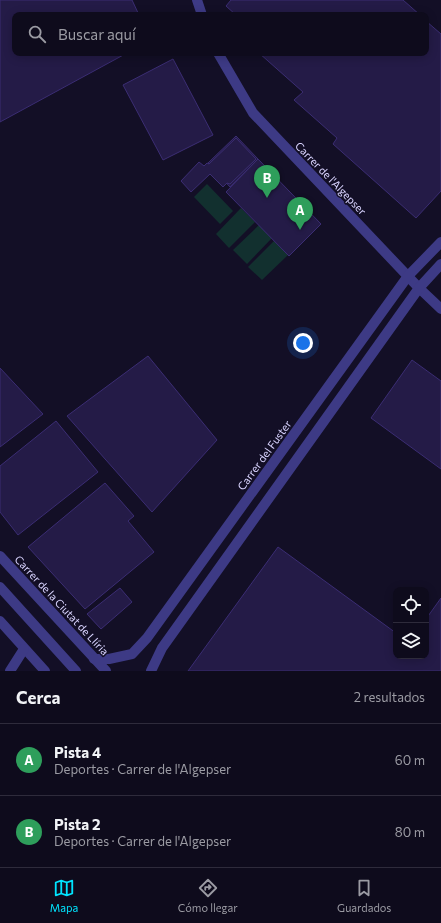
<!DOCTYPE html>
<html lang="es">
<meta charset="utf-8">
<style>
body{margin:0;font-family:Commissioner,sans-serif;background:#1c1929;color:#f1f3f6}
.controls{position:absolute;right:12px;bottom:12px;display:grid;overflow:hidden;border-radius:8px;box-shadow:0 2px 10px #0003}
.controls button{width:36px;height:36px;display:grid;place-items:center;padding:0;border:0;border-bottom:1px solid #2e2b3b;background:#0e0b1c;color:#f1f3f6;font:20px sans-serif}
.you{position:absolute;left:303px;top:343px;width:14px;height:14px;margin:-10px;border:3px solid #fff;border-radius:50%;background:#1a73e8;box-shadow:0 0 0 6px #1a73e833}
.badge{display:grid;place-items:center;width:26px;height:26px;border-radius:50%;background:#00e5ff;color:#fff;font-size:13px;font-weight:700}
.pin{position:absolute;translate:-50% -33px;filter:drop-shadow(0 1px 2px #0008)}
.pin::after{content:'';position:absolute;top:21px;width:14px;height:12px;background:inherit;clip-path:polygon(0 0,100% 0,50% 100%)}
.list{margin:0;padding:0;list-style:none}
h2{display:flex;justify-content:space-between;align-items:center;height:52px;margin:0;padding:0 16px;font-size:17px}
h2 small{font-size:13px;font-weight:400;color:#9b9ba3}
.list li{display:grid;grid-template-columns:26px 1fr auto;gap:12px;align-items:center;box-sizing:border-box;height:72px;padding:0 16px;border-top:1px solid #2e2b3b}
.list b{display:block;font-size:15px;white-space:nowrap}
.list p{margin:0;font-size:13px;white-space:nowrap;color:#9b9ba3}
.list em{font-size:13px;font-style:normal;color:#9b9ba3}
.icon{flex:none;width:22px;height:22px;fill:none;stroke:currentColor;stroke-width:2;stroke-linecap:round;stroke-linejoin:round}
.map{position:relative;flex:none;width:441px;height:671px;overflow:hidden}
.search{position:absolute;background:#0e0b1c;box-shadow:0 2px 10px #0003;left:12px;right:12px;top:12px;height:44px;display:flex;align-items:center;gap:10px;box-sizing:border-box;padding:0 14px;border-radius:8px;color:#9b9ba3;font-size:15px}
.sheet{height:196px;background:#0e0b1c}
nav{display:flex;justify-content:space-around;align-items:center;box-sizing:border-box;height:56px;border-top:1px solid #2e2b3b;background:#0e0b1c;font-size:11px;color:#9b9ba3}
nav a{display:grid;justify-items:center;gap:2px}
nav .on{color:#00e5ff}
.map>svg:first-child{display:block}
.green{fill:#12302f}
.building{fill:#241b47;stroke:#3b2d73}
.lines{fill:none;stroke-linecap:round;stroke-linejoin:round}
.minor{stroke:#3d3a85;stroke-width:10}
.labels{text-anchor:middle;dominant-baseline:central;stroke-width:3;stroke-linejoin:round;paint-order:stroke}
.street-label{font-size:11px;fill:#d9d4ff;stroke:#130f26}
</style>
<div class="map">
<svg width="441" height="671" viewBox="0 0 441 671">
<rect width="100%" height="100%" fill="#130f26"/>
<g class="green">
<polygon points="207,184 233,211 220,224 194,197"/>
<polygon points="241,208 255,222 229,248 216,234"/>
<polygon points="259,225 272,238 247,264 233,250"/>
<polygon points="274,241 288,255 262,280 248,267"/>
</g>
<g class="building">
<polygon points="0,0 132,0 139,15 15,15 15,53 127,53 0,122"/>
<polygon points="231,0 403,0 420,15 236,15 226,6"/>
<polygon points="426,21 441,34 441,191 416,218 333,144 337,138 294,100 303,92 259,53 426,53"/>
<polygon points="173,59 213,135 163,160 123,85"/>
<polygon points="236,136 258,159 230,187 208,163"/>
<polygon points="236,138 256,159 230,184 227,183 223,187 210,174 191,192 181,181 199,162 204,166 207,163 209,164"/>
<polygon points="258,159 321,224 289,256 226,192"/>
<polygon points="148,356 217,440 152,512 67,416"/>
<polygon points="412,360 441,381 441,469 371,418"/>
<polygon points="0,368 43,414 0,447"/>
<polygon points="56,421 98,472 18,535 0,512 0,466"/>
<polygon points="105,483 134,516 128,521 154,552 85,609 28,547"/>
<polygon points="278,547 396,633 396,656 426,656 426,619 441,598 441,671 188,671"/>
<polygon points="120,588 132,602 101,629 87,614"/>
</g>
<g class="lines">
<g class="minor">
<polyline points="197,0 202,15"/>
<polyline points="218,53 253,113 419,288 441,309"/>
<polyline points="0,556 106,671"/>
<polyline points="0,587 76,671"/>
<polyline points="0,621 45,671"/>
<polyline points="94,659 109,659 132,654 147,638 408,276 441,242"/>
<polyline points="10,671 24,649"/>
<polyline points="151,671 162,648 419,288 441,264"/>
</g>
</g>
<g class="labels">
<g class="street-label">
<text transform="translate(331 178) rotate(46)">Carrer de l'Algepser</text>
<text transform="translate(264 455) rotate(-54)">Carrer del Fuster</text>
<text transform="translate(62 605) rotate(47)">Carrer de la Ciutat de Llíria</text>
</g>
</g>
</svg>
<div class="controls">
<button><svg class="icon" aria-label="locate" viewBox="0 0 24 24"><circle cx="12" cy="12" r="6"/><path d="M12 2v4M12 18v4M2 12h4M18 12h4"/></svg></button>
<button><svg class="icon" aria-label="layers" viewBox="0 0 24 24"><path d="M12 4l9 5-9 5-9-5zM3 14l9 5 9-5"/></svg></button>
</div>
<div class="you"></div>
<div class="pin badge" style="left:300px;top:230px;background:#2e9e5b">A</div>
<div class="pin badge" style="left:267px;top:198px;background:#2e9e5b">B</div>
<div class="search"><svg class="icon" aria-label="search" viewBox="0 0 24 24"><circle cx="10" cy="10" r="6"/><path d="M15 15l6 6"/></svg>Buscar aquí</div>
</div>
<section class="sheet">
<h2>Cerca<small>2 resultados</small></h2>
<ul class="list">
<li><span class="badge" style="background:#2e9e5b">A</span><div><b>Pista 4</b><p>Deportes · Carrer de l'Algepser</p></div><em>60 m</em></li>
<li><span class="badge" style="background:#2e9e5b">B</span><div><b>Pista 2</b><p>Deportes · Carrer de l'Algepser</p></div><em>80 m</em></li>
</ul>
</section>
<nav>
<a class="on"><svg class="icon" aria-label="map" viewBox="0 0 24 24"><path d="M3 6l6-2 6 2 6-2v14l-6 2-6-2-6 2zM9 4v14M15 6v14"/></svg>Mapa</a>
<a><svg class="icon" aria-label="directions" viewBox="0 0 24 24"><path d="M12 3l9 9-9 9-9-9zM9 14v-3h6M13 9l2 2-2 2"/></svg>Cómo llegar</a>
<a><svg class="icon" aria-label="saved" viewBox="0 0 24 24"><path d="M7 4h10v16l-5-4-5 4z"/></svg>Guardados</a>
</nav>
